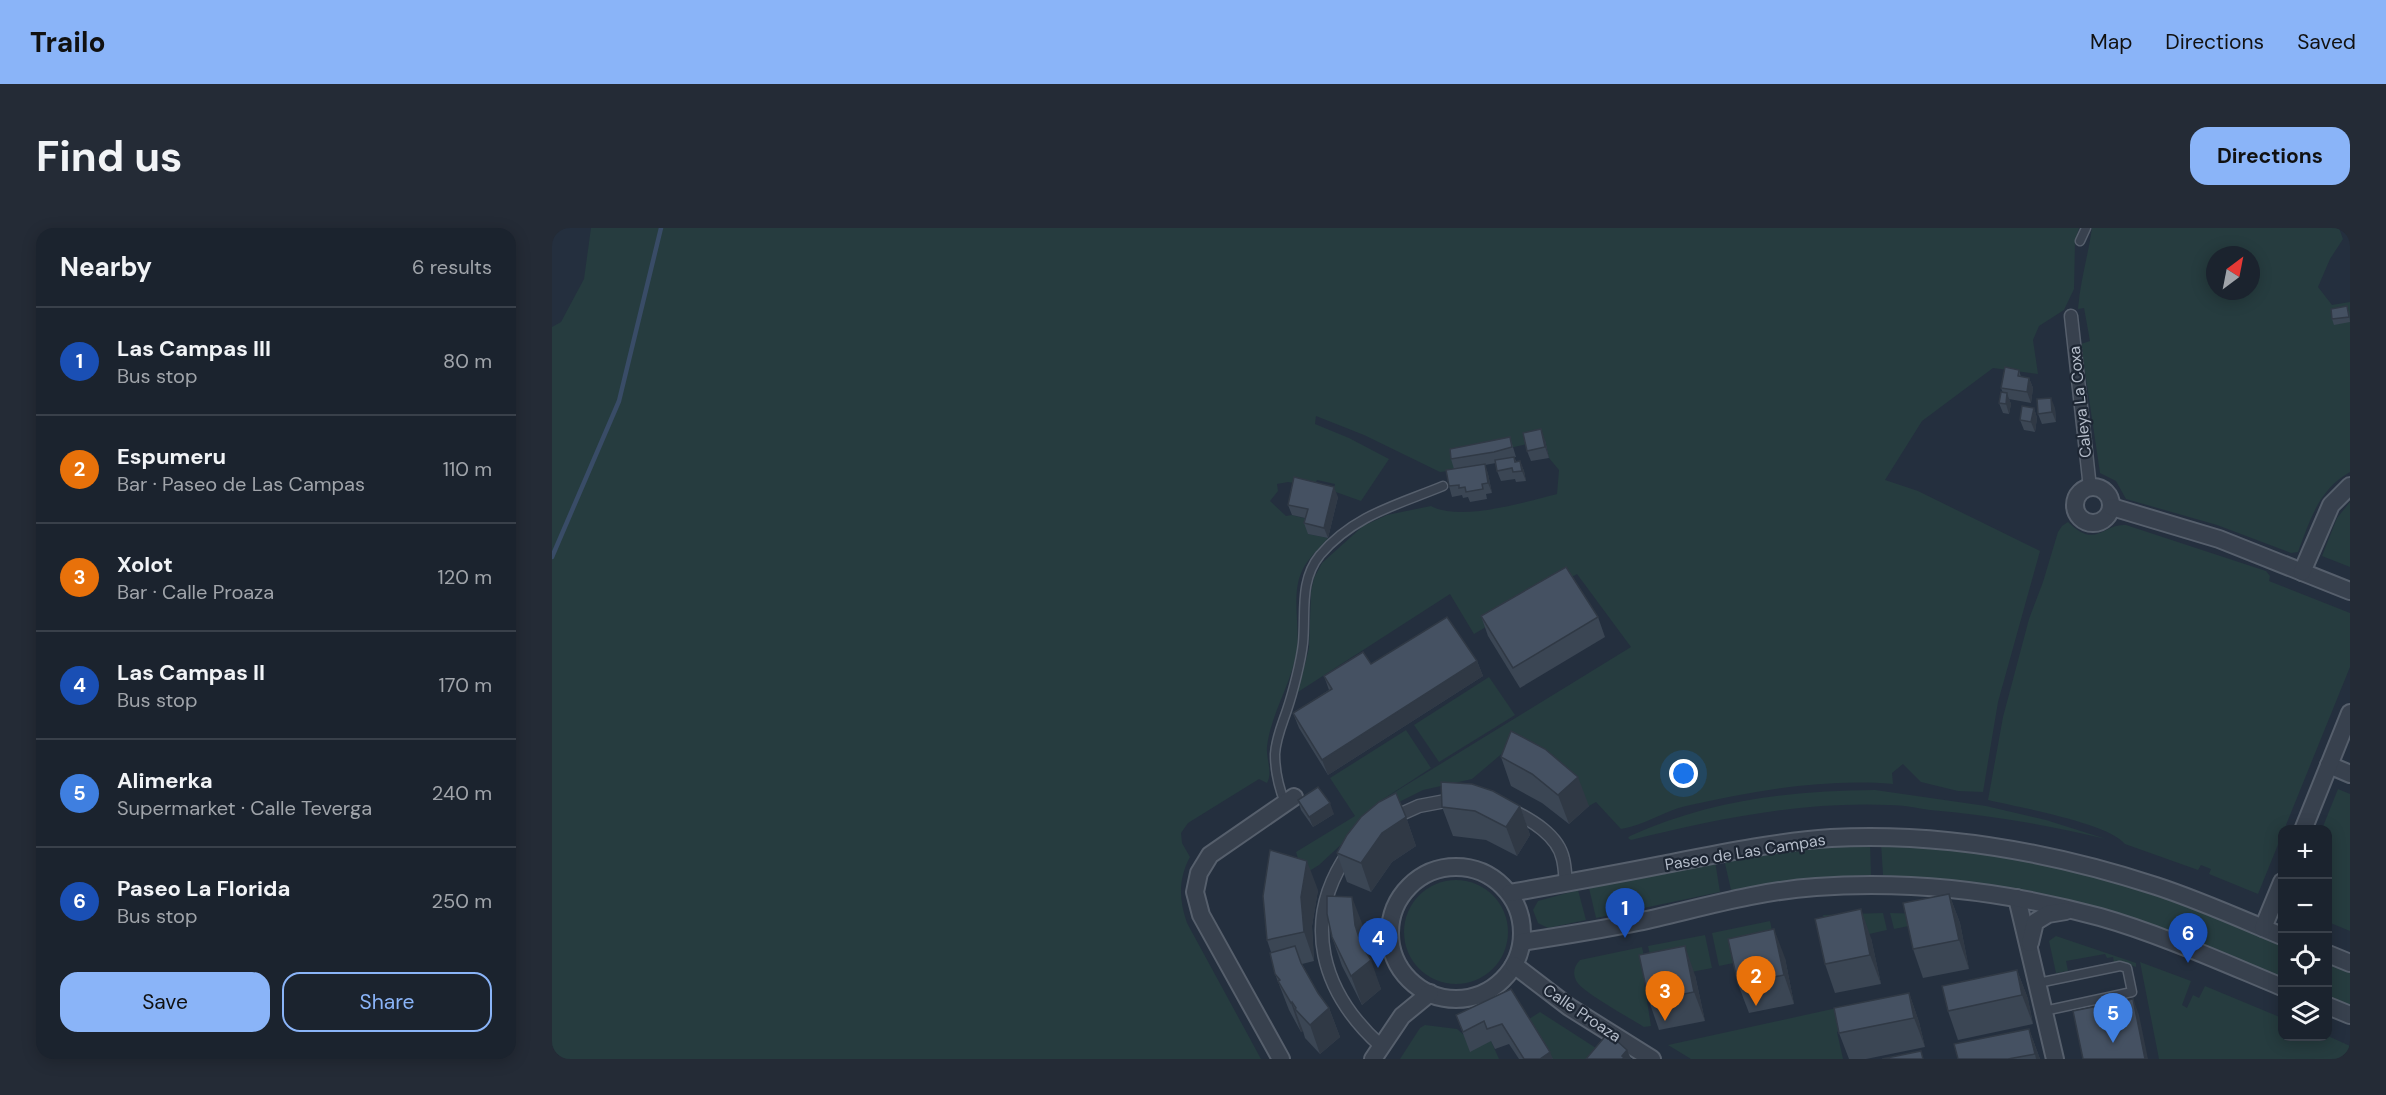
<!DOCTYPE html>
<meta charset="utf-8">
<style>
body{margin:0;font-family:"DM Sans",sans-serif;background:#242b36;color:#f1f3f6}
.controls{position:absolute;right:18px;bottom:18px;display:grid;overflow:hidden;border-radius:12px;box-shadow:0 3px 15px #0003}
.controls button{width:54px;height:54px;display:grid;place-items:center;padding:0;border:0;border-bottom:2px solid #39404a;background:#1b232e;color:#f1f3f6;font:30px sans-serif}
.compass{position:absolute;left:1654px;top:18px;width:54px;height:54px;border-radius:50%;background:#1b232e;box-shadow:0 3px 15px #0003;rotate:32deg}
.you{position:absolute;left:1132px;top:546px;width:21px;height:21px;margin:-15px;border:4px solid #fff;border-radius:50%;background:#1a73e8;box-shadow:0 0 0 9px #1a73e833}
.badge{display:grid;place-items:center;width:39px;height:39px;border-radius:50%;background:#8ab4f8;color:#fff;font-size:20px;font-weight:700}
.pin{position:absolute;translate:-50% -50px;filter:drop-shadow(0 2px 3px #0008)}
.pin::after{content:'';position:absolute;top:32px;width:21px;height:18px;background:inherit;clip-path:polygon(0 0,100% 0,50% 100%)}
.list{margin:0;padding:0;list-style:none}
h2{display:flex;justify-content:space-between;align-items:center;height:78px;margin:0;padding:0 24px;font-size:26px}
h2 small{font-size:20px;font-weight:400;color:#a0a4aa}
.list li{display:grid;grid-template-columns:39px 1fr auto;gap:18px;align-items:center;box-sizing:border-box;height:108px;padding:0 24px;border-top:2px solid #39404a}
.list b{display:block;font-size:22px;white-space:nowrap}
.list p{margin:0;font-size:20px;white-space:nowrap;color:#a0a4aa}
.list em{font-size:20px;font-style:normal;color:#a0a4aa}
.actions{display:flex;gap:12px;padding:18px 24px}
.actions a{flex:1;padding:14px 0;border:2px solid #8ab4f8;border-radius:18px;text-align:center;font-size:21px;color:#8ab4f8}
.actions .main{background:#8ab4f8;color:#111}
.icon{flex:none;width:33px;height:33px;fill:none;stroke:currentColor;stroke-width:2;stroke-linecap:round;stroke-linejoin:round}
.map{position:relative;flex:none;width:1798px;height:831px;overflow:hidden;border-radius:18px}
header{display:flex;align-items:center;gap:36px;box-sizing:border-box;height:84px;padding:0 30px;background:#8ab4f8;color:#111}
header strong{font-size:28px}
nav{display:flex;gap:33px;margin-inline-start:auto;font-size:21px}
.intro{display:flex;align-items:center;justify-content:space-between;box-sizing:border-box;height:144px;padding:0 36px}
h1{margin:0;font-size:42px}
.button{padding:15px 27px;border-radius:18px;background:#8ab4f8;color:#111;font-size:21px;font-weight:700}
main{display:flex;gap:36px;padding:0 36px}
aside{flex:1;background:#1b232e;border-radius:18px;box-shadow:0 3px 15px #0003}
.map>svg:first-child{display:block}
.green{fill:#263c3f;fill-rule:evenodd}
.lines{fill:none;stroke-linecap:round;stroke-linejoin:round}
.stream{stroke:#394c67;stroke-width:4.5}
.service-casing{stroke:#565f6c;stroke-width:11}
.pedestrian-casing{stroke:#565f6c;stroke-width:15}
.minor-casing{stroke:#565f6c;stroke-width:20}
.service{stroke:#38414e;stroke-width:8}
.pedestrian{stroke:#38414e;stroke-width:12}
.minor{stroke:#38414e;stroke-width:16}
.wall{fill:#3b4654}
.shaded-wall{fill:#303945}
.building{fill:#455162;stroke:#303945;stroke-width:1.5}
.labels{text-anchor:middle;dominant-baseline:central;stroke-width:4.5;stroke-linejoin:round;paint-order:stroke}
.street-label{font-size:16px;fill:#b4bcc9;stroke:#1d2633}
</style>
<header>
<strong>Trailo</strong>
<nav><a>Map</a><a>Directions</a><a>Saved</a></nav>
</header>
<div class="intro"><h1>Find us</h1><a class="button">Directions</a></div>
<main>
<aside>
<h2>Nearby<small>6 results</small></h2>
<ul class="list">
<li><span class="badge" style="background:#1a4fb4">1</span><div><b>Las Campas III</b><p>Bus stop</p></div><em>80 m</em></li>
<li><span class="badge" style="background:#e8710a">2</span><div><b>Espumeru</b><p>Bar · Paseo de Las Campas</p></div><em>110 m</em></li>
<li><span class="badge" style="background:#e8710a">3</span><div><b>Xolot</b><p>Bar · Calle Proaza</p></div><em>120 m</em></li>
<li><span class="badge" style="background:#1a4fb4">4</span><div><b>Las Campas II</b><p>Bus stop</p></div><em>170 m</em></li>
<li><span class="badge" style="background:#3f7fe0">5</span><div><b>Alimerka</b><p>Supermarket · Calle Teverga</p></div><em>240 m</em></li>
<li><span class="badge" style="background:#1a4fb4">6</span><div><b>Paseo La Florida</b><p>Bus stop</p></div><em>250 m</em></li>
</ul>
<div class="actions"><a class="main">Save</a><a>Share</a></div>
</aside>
<div class="map">
<svg width="1798" height="831" viewBox="0 0 1798 831">
<rect width="100%" height="100%" fill="#242f3e"/>
<g class="green">
<path d="M39,0H1527L1523,13L1522,61L1512,82L1487,98L1481,112L1486,146L1441,140L1370,193L1333,252L1366,263L1488,323L1446,474L1431,564L1406,563L1369,554L1351,536L1340,545L1341,556C1272,550 1201,563 1134,578C1112,583 1091,598 1069,601L1044,574L1037,578L1029,570L953,523L920,551L871,562L841,577L807,600L767,637L751,647L744,624L803,588L778,550L854,502L879,540L825,575L1079,419L1025,346L922,406L898,366L746,464L757,420L759,364L762,350L770,335L811,298L835,287L879,278C907,294 974,274 1005,266L1007,242L997,230L993,212L945,223L903,242L888,244L812,207L764,188L763,196L797,210L837,231L809,273L781,263L783,256L765,252L762,258L736,254L725,256L726,263L718,273L734,288L740,287L759,292L756,306L776,310C768,320 755,331 750,343C739,366 748,397 745,421C740,456 719,484 715,519C714,531 721,544 715,555L707,551L636,595L629,605L630,615L638,629C626,651 627,672 635,695L709,831H0V99L9,94L32,51Z"/>
<path d="M1540,0H1787L1791,11L1778,31L1766,59L1780,77L1798,74V244C1767,261 1758,292 1746,324L1739,325L1665,297L1574,271L1564,253L1548,245L1529,116L1538,113L1532,80L1526,81C1528,54 1536,28 1540,0ZM1663,27H1699V63H1663Z"/>
<polygon points="1798,274 1798,339 1770,328 1785,290"/>
<path d="M1516,294C1544,322 1551,295 1574,297L1714,343L1718,348L1717,353L1798,385V439L1706,666L1657,646L1659,641L1649,637L1646,642L1573,616C1557,595 1465,579 1436,572L1451,489L1477,391L1491,354L1506,304L1510,298Z"/>
<polygon points="937,449 963,487 887,534 862,497"/>
<polygon points="1786,561 1798,566 1798,703 1776,694 1776,602 1770,601"/>
<path d="M1323,562L1434,578L1494,592L1554,611C1496,597 1438,587 1378,582C1365,580 1351,577 1337,577C1251,573 1163,591 1079,612L1076,610L1078,608C1158,572 1236,563 1323,562Z"/>
<polygon points="1318,615 1319,647 1243,652 1179,662 1172,631 1219,622"/>
<path d="M1329,615C1399,621 1469,628 1537,645C1604,661 1667,690 1730,716V751L1411,654L1331,647Z"/>
<polygon points="1163,633 1168,664 1044,690 1037,660"/>
<circle cx="904" cy="704" r="52"/>
<polygon points="1026,662 1034,692 996,700 986,695 981,682 986,673"/>
<polygon points="1331,685 1335,702 1277,715 1271,687"/>
<polygon points="1338,685 1374,686 1376,694 1342,701"/>
<polygon points="1218,693 1225,726 1167,738 1160,705"/>
<polygon points="1153,707 1160,740 1103,751 1096,718"/>
<polygon points="1504,708 1584,735 1584,739 1566,733 1562,734 1561,729 1555,730 1553,726 1514,733 1516,743 1504,745 1497,713"/>
<path d="M1090,719L1097,753L1092,754L1099,798L1092,799C1078,790 1032,765 1025,754C1020,746 1022,738 1028,732Z"/>
<polygon points="1588,734 1639,753 1630,777 1635,780 1641,767 1647,770 1653,758 1730,790 1730,808 1776,808 1798,818 1798,831 1607,831"/>
<polygon points="1776,734 1798,743 1798,778 1776,769"/>
<polygon points="1285,780 1291,802 1285,804 1291,831 1139,831 1116,817"/>
<polygon points="988,784 1061,831 997,831 974,793"/>
<polygon points="873,797 905,801 912,807 939,813 947,831 848,831 868,800"/>
</g>
<g class="lines">
<polyline class="stream" points="0,329 67,173 109,0"/>
<g class="service-casing">
<g id="service">
<polyline points="1528,13 1534,0"/>
<path d="M733,575C727,560 723,543 723,526C724,510 730,497 735,482C741,464 749,433 751,415C754,384 747,353 768,327C802,287 845,277 891,258"/>
<polyline points="1486,755 1568,738 1575,740 1580,764 1492,783"/>
</g>
</g>
<g class="pedestrian-casing">
<g id="pedestrian">
<polyline points="1519,88 1538,260"/>
<path d="M959,582C979,592 1006,607 1011,631C1013,639 1013,647 1014,655"/>
<polyline points="838,591 867,578 904,571"/>
<path d="M797,624C748,694 770,765 829,818"/>
</g>
</g>
<g class="minor-casing">
<g id="minor">
<circle cx="1541" cy="277" r="18"/>
<polyline points="1560,279 1667,311 1798,363"/>
<polyline points="1750,344 1779,277 1798,258"/>
<polyline points="1777,537 1798,546"/>
<polyline points="1751,602 1798,485"/>
<circle cx="904" cy="705" r="66"/>
<path d="M958,665C1008,656 1059,647 1109,637C1165,626 1222,614 1279,610C1390,604 1499,624 1604,658C1647,672 1689,691 1730,708"/>
<polyline points="1465,670 1503,831"/>
<polyline points="1711,700 1730,654"/>
<path d="M970,714C1009,708 1047,702 1086,694C1145,681 1204,663 1264,659C1360,652 1456,664 1548,689C1608,706 1672,735 1730,759"/>
<polyline points="1478,715 1483,694 1496,686 1514,683"/>
<polyline points="1776,726 1798,735"/>
<polyline points="962,737 1017,779 1100,831"/>
<polyline points="1776,778 1798,787"/>
<polyline points="729,831 649,687 643,664 647,645 658,627 742,569"/>
<polyline points="821,831 850,788 878,765"/>
</g>
</g>
<use href="#service" class="service"/>
<use href="#pedestrian" class="pedestrian"/>
<use href="#minor" class="minor"/>
</g>
<g class="wall">
<polygon points="1797,83 1798,94 1782,97 1780,91"/>
<polygon points="1467,142 1469,149 1477,150 1481,160 1479,175 1457,171 1459,176 1457,186 1451,185 1447,175 1451,165 1449,160"/>
<polygon points="1482,180 1485,190 1483,204 1472,202 1468,192"/>
<polygon points="1503,180 1504,194 1490,196 1486,186"/>
<polygon points="958,209 964,229 962,229 964,233 968,233 972,243 974,253 964,254 963,251 949,253 945,243 944,235 933,237 936,246 940,265 934,266 935,271 918,274 916,269 911,270 910,267 900,269 897,258 902,241 899,231"/>
<polygon points="993,212 997,230 979,233 975,223"/>
<polygon points="786,269 776,310 756,306 752,295 753,290 740,287 736,277"/>
<polygon points="929,388 1046,389 1053,409 968,460 936,408"/>
<polygon points="925,433 931,448 776,547 747,500 741,485 777,462 772,448 819,436"/>
<polygon points="959,503 1037,578 1017,596 990,575 959,558 949,529"/>
<polygon points="746,572 782,586 761,599 749,582"/>
<polygon points="968,578 978,607 965,628 934,612 901,608 890,579"/>
<polygon points="854,589 864,618 840,634 819,664 795,654 785,625"/>
<polygon points="766,662 760,698 762,733 750,736 766,765 777,780 788,809 768,826 753,810 751,803 749,804 737,782 723,746 719,724 715,712"/>
<polygon points="1397,666 1408,695 1417,741 1371,750 1361,721"/>
<polygon points="811,698 813,722 829,761 810,777 790,738 780,709"/>
<polygon points="1319,710 1329,756 1283,765 1273,736"/>
<polygon points="1233,730 1242,776 1197,785 1186,756"/>
<polygon points="1465,742 1476,771 1481,796 1406,812 1396,783"/>
<polygon points="1143,747 1153,793 1107,802 1097,773"/>
<polygon points="959,761 1001,831 967,831 957,816 943,821 939,813 918,824 904,787"/>
<polygon points="1357,765 1367,794 1373,819 1314,831 1297,831 1287,805"/>
<polygon points="1477,801 1488,831 1406,831"/>
</g>
<g class="shaded-wall">
<polygon points="1477,150 1481,160 1479,175 1475,164"/>
<polygon points="1455,165 1459,176 1457,186 1454,176"/>
<polygon points="1499,170 1503,180 1504,194 1500,184"/>
<polygon points="1482,180 1485,190 1483,204 1479,194"/>
<polygon points="989,201 993,212 997,230 993,219"/>
<polygon points="968,233 972,243 974,253 970,243"/>
<polygon points="933,236 936,246 940,265 936,255"/>
<polygon points="782,259 786,269 776,310 772,300"/>
<polygon points="925,433 931,448 776,547 770,532"/>
<polygon points="1026,549 1037,578 1017,596 1006,567"/>
<polygon points="778,575 782,586 761,599 757,589"/>
<polygon points="968,578 978,607 965,628 954,599"/>
<polygon points="854,589 864,618 840,634 819,664 809,635 830,605"/>
<polygon points="755,633 766,662 760,698 762,733 752,704 749,669"/>
<polygon points="1397,666 1408,695 1417,741 1407,712"/>
<polygon points="800,669 811,698 813,726 819,732 829,761 810,777 799,748 803,697"/>
<polygon points="1309,681 1319,710 1329,756 1318,727"/>
<polygon points="1222,701 1233,730 1242,776 1232,747"/>
<polygon points="1133,718 1143,747 1153,793 1142,764"/>
<polygon points="1465,742 1476,771 1481,796 1470,767"/>
<polygon points="1357,765 1367,794 1373,819 1362,790"/>
<polygon points="1581,771 1587,787 1596,831 1593,831"/>
<polygon points="740,774 751,803 749,804 739,775"/>
<polygon points="777,780 788,809 768,826 758,797"/>
<polygon points="1477,801 1488,831 1484,831 1483,826"/>
<polygon points="1075,822 1079,831 1070,831 1070,828"/>
<polygon points="998,824 1001,831 988,831"/>
</g>
<g class="building">
<polygon points="1795,78 1797,89 1780,91 1779,81"/>
<polygon points="1453,139 1467,142 1466,148 1477,150 1475,164 1449,160"/>
<polygon points="1449,164 1455,165 1454,176 1447,175"/>
<polygon points="1499,170 1500,184 1486,186 1485,171"/>
<polygon points="1470,178 1482,180 1479,194 1468,192"/>
<polygon points="989,201 993,219 975,223 971,205"/>
<polygon points="958,209 960,219 942,224 899,231 898,221"/>
<polygon points="962,229 963,234 968,233 970,243 961,244 960,240 945,243 943,232"/>
<polygon points="933,236 936,255 930,256 931,261 914,264 913,259 907,260 907,257 897,258 894,242"/>
<polygon points="742,249 782,259 772,300 752,295 756,281 736,277"/>
<polygon points="1014,339 1046,389 961,440 929,388"/>
<polygon points="895,389 925,433 770,532 741,485 780,461 772,448 811,424 819,436"/>
<polygon points="959,503 993,521 1026,549 1006,567 980,546 949,529"/>
<polygon points="889,554 920,556 941,563 968,578 954,599 923,583 890,579"/>
<polygon points="766,559 778,575 757,589 746,572"/>
<polygon points="844,565 854,589 830,605 809,635 785,625 795,607 809,589 827,574"/>
<polygon points="718,622 755,633 749,669 752,704 715,712 711,668"/>
<polygon points="1397,666 1407,712 1361,721 1351,675"/>
<polygon points="775,668 800,669 803,697 809,716 819,732 799,748 780,709 775,686"/>
<polygon points="1309,681 1318,727 1273,736 1263,691"/>
<polygon points="1222,701 1232,747 1186,756 1176,711"/>
<polygon points="743,718 749,735 766,765 777,780 758,797 743,781 744,780 740,774 739,775 726,753 728,752 723,746 718,725"/>
<polygon points="1133,718 1142,764 1097,773 1087,727"/>
<polygon points="1465,742 1470,767 1396,783 1390,758"/>
<polygon points="959,761 998,824 988,831 972,831 950,796 935,801 932,793 911,804 904,787"/>
<polygon points="1357,765 1362,790 1287,805 1282,780"/>
<polygon points="1581,771 1593,831 1531,831 1521,783"/>
<polygon points="1477,801 1483,826 1456,831 1406,831 1402,816"/>
<polygon points="1056,805 1075,822 1070,828 1072,829 1070,831 1034,831"/>
<polygon points="1369,823 1371,831 1330,831"/>
</g>
<g class="labels">
<g class="street-label">
<text transform="translate(1528 174) rotate(-96)">Caleya La Coxa</text>
<text transform="translate(1193 624) rotate(-9)">Paseo de Las Campas</text>
<text transform="translate(1030 785) rotate(34)">Calle Proaza</text>
</g>
</g>
</svg>
<div class="controls">
<button>+</button>
<button>−</button>
<button><svg class="icon" aria-label="locate" viewBox="0 0 24 24"><circle cx="12" cy="12" r="6"/><path d="M12 2v4M12 18v4M2 12h4M18 12h4"/></svg></button>
<button><svg class="icon" aria-label="layers" viewBox="0 0 24 24"><path d="M12 4l9 5-9 5-9-5zM3 14l9 5 9-5"/></svg></button>
</div>
<svg class="compass" viewBox="-18 -18 36 36"><path d="M0-13l5 13h-10z" fill="#e53935"/><path d="M0 13l5-13h-10z" fill="#a0a4aa"/></svg>
<div class="you"></div>
<div class="pin badge" style="left:1073px;top:710px;background:#1a4fb4">1</div>
<div class="pin badge" style="left:1204px;top:778px;background:#e8710a">2</div>
<div class="pin badge" style="left:1113px;top:793px;background:#e8710a">3</div>
<div class="pin badge" style="left:826px;top:740px;background:#1a4fb4">4</div>
<div class="pin badge" style="left:1561px;top:815px;background:#3f7fe0">5</div>
<div class="pin badge" style="left:1636px;top:735px;background:#1a4fb4">6</div>
</div>
</main>
